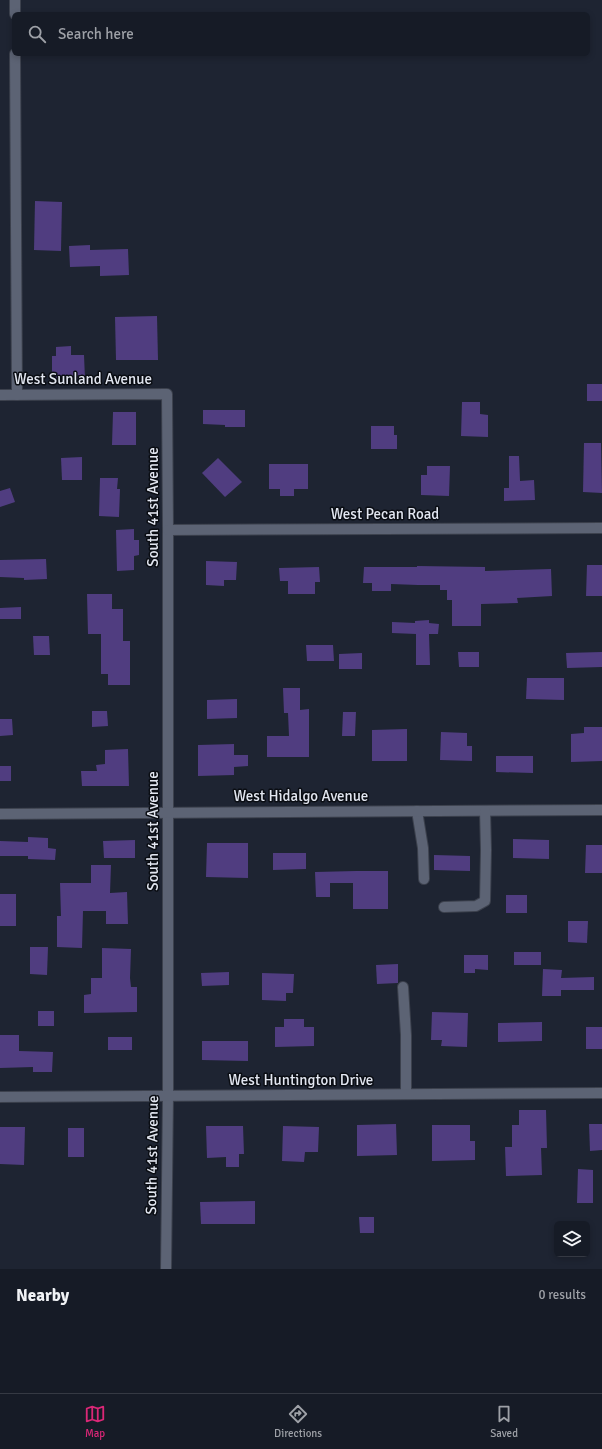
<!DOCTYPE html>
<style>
body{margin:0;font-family:Signika,sans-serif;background:#232832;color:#f1f3f6}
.controls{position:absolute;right:12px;bottom:12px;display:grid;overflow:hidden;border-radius:6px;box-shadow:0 2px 6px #0003}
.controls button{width:36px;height:36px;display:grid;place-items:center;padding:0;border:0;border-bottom:1px solid #353943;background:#161b26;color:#f1f3f6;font:20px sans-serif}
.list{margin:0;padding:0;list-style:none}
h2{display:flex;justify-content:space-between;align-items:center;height:52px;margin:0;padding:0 16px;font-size:17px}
h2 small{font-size:13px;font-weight:400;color:#9ea1a7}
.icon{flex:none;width:22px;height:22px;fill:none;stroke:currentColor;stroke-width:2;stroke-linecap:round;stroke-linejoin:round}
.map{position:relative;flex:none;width:602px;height:1269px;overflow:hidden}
.search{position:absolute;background:#161b26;box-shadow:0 2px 6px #0003;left:12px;right:12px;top:12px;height:44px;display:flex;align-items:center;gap:10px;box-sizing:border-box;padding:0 14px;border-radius:6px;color:#9ea1a7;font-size:15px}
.sheet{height:124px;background:#161b26}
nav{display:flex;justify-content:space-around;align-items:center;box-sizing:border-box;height:56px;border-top:1px solid #353943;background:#161b26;font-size:11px;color:#9ea1a7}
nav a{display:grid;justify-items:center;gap:2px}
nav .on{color:#db2777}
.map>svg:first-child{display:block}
.building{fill:#503d80}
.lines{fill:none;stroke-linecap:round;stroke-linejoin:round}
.minor-casing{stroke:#3c414d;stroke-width:12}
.minor{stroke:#5c6374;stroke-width:10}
.labels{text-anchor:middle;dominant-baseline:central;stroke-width:3;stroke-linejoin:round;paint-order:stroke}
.street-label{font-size:15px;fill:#e2e6f0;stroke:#0a0d13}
</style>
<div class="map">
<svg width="602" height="1269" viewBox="0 0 602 1269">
<rect width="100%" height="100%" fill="#1e2432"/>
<g class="building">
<polygon points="35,201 62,202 61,251 34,250"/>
<polygon points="90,245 90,250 128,249 129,275 100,276 100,266 70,267 69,246"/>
<polygon points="157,316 158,360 116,360 115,317"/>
<polygon points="71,346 71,355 84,355 85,379 52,380 52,356 56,356 56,347"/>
<rect x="587" y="384" width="15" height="17"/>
<polygon points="462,402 480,402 480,414 488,415 488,437 461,436"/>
<polygon points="203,410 245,410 245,427 225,427 225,425 203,424"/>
<polygon points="113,412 136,412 136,445 112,445"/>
<polygon points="371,426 394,426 394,435 397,435 397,449 371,449"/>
<polygon points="584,443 601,443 602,493 583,492"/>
<polygon points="509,456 519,456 520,481 534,480 535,500 504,501 504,488 509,488"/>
<polygon points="82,457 82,480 62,480 61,458"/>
<polygon points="218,458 242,482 225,497 202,473"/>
<polygon points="269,464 308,464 308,489 294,489 294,496 280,496 280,489 269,489"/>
<polygon points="427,466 450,466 449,496 421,495 421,475 427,475"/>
<polygon points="100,478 118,478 117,489 120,489 119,517 99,516"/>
<polygon points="10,488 15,502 0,507 0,491"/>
<polygon points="134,529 134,540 139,540 139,555 134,556 134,570 117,571 116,530"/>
<polygon points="46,559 47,579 24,580 24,578 0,577 0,560"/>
<polygon points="206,561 237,562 236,580 224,580 224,586 206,585"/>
<polygon points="587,565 602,565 602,596 586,596"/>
<polygon points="417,566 485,567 485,571 551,569 552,596 517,598 518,603 481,604 481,626 452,626 452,600 447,600 447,590 440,590 440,585 418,585 391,584 391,591 372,591 372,583 363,583 364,567 417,567"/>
<polygon points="319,567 320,582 315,582 315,594 288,594 288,581 280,581 279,568"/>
<polygon points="87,594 112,594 112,609 123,609 123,641 130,641 130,685 108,685 108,674 101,674 101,634 88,634"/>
<polygon points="21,607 21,619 0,619 0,608"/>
<polygon points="429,620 429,623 439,624 438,634 429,634 430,665 416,665 416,634 392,633 392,622 415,623 415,621"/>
<polygon points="33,636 49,636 50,655 34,655"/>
<polygon points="306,645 333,645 334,661 307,661"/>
<polygon points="458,652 479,652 479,667 459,667"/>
<polygon points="602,652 602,667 567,668 566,653"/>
<polygon points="362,653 362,669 339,669 339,654"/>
<polygon points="527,678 564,678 564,700 526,699"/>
<polygon points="283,688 300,688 300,710 309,709 309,757 267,757 267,736 289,736 288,713 284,713"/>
<polygon points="237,699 237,718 207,719 207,700"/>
<polygon points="92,711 107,711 108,726 92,727"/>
<polygon points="343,712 356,712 355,736 342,736"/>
<polygon points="0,719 12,719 13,735 0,736"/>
<polygon points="584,727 602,727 602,761 571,762 571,734 584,733"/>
<polygon points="407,729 407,761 372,761 372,730"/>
<polygon points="441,732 467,733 467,746 472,746 472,761 440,760"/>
<polygon points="234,744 234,755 248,755 248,766 234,767 234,775 198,776 198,745"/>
<polygon points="128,749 129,786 82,786 81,771 97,771 96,765 105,764 105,750"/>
<polygon points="496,756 533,756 533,773 496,772"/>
<rect x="0" y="766" width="11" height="15"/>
<polygon points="28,837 48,838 48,848 56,849 55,860 28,859 28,856 0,856 0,841 28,842"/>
<polygon points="513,839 549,840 549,859 513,858"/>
<polygon points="135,840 135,858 104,858 103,841"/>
<polygon points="207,843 248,843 248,878 206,877"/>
<polygon points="586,845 602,845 602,873 585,873"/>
<polygon points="273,853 306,853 306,869 273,870"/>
<polygon points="434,855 470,856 470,871 434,870"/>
<polygon points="91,865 111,865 110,893 127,892 128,924 106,924 106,911 83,911 82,948 57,947 57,916 61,916 60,883 91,883"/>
<polygon points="356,871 388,871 388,909 353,909 353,883 330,883 330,897 316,897 315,872"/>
<rect x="0" y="894" width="16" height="32"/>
<rect x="506" y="895" width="21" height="18"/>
<polygon points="568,921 588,921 587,943 568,942"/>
<polygon points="30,947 48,947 47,975 30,974"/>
<polygon points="102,948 131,949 130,978 131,987 137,987 137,1012 84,1013 84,995 91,994 91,978 102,978"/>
<rect x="514" y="952" width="27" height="13"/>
<polygon points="464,955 488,955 488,970 475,969 475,973 464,973"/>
<polygon points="398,964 398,983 377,984 376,965"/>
<polygon points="543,969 562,970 561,978 594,977 594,990 561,990 561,996 542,996"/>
<polygon points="229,972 229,985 202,986 201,973"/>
<polygon points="262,973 294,974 293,993 286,993 286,1001 262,1000"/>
<rect x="38" y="1011" width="16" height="15"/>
<polygon points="432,1012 468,1013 467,1047 441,1046 442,1040 431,1040"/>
<polygon points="284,1019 304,1019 304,1027 314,1027 314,1046 275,1047 275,1027 284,1027"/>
<polygon points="542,1022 542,1041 498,1042 498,1023"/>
<rect x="586" y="1027" width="16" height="22"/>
<polygon points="0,1035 19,1035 19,1051 53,1052 52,1072 33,1072 33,1067 0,1068"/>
<rect x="108" y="1037" width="24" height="13"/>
<polygon points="202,1041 248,1041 248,1061 202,1060"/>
<polygon points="519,1110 546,1110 547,1148 541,1148 542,1175 506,1176 505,1147 512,1147 512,1125 519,1125"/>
<polygon points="396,1124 397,1155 357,1156 357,1125"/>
<polygon points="589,1124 602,1124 602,1150 590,1151"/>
<polygon points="432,1125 470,1125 470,1141 475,1141 475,1160 432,1161"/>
<polygon points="206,1126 243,1126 244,1154 239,1154 239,1167 226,1167 226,1157 207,1158"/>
<polygon points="283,1126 319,1127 318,1152 305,1152 304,1162 282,1161"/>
<polygon points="0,1127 25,1127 24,1165 0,1164"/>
<rect x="68" y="1128" width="16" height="29"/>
<polygon points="578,1169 593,1170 593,1203 577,1203"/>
<polygon points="255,1201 255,1224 201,1224 200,1202"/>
<polygon points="359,1217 374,1217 374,1233 360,1233"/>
</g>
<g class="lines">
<g class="minor-casing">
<g id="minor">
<polyline points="15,0 15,14"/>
<polyline points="15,54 17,395"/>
<polyline points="0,395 167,394 168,530 168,1096 166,1269"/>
<polyline points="168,530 602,528"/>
<polyline points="417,811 423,848 424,879"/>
<polyline points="0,814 602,810"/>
<polyline points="444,907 476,906 485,901 486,850 485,811"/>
<polyline points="403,987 406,1035 406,1094"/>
<polyline points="0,1097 602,1093"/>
</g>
</g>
<use href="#minor" class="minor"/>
</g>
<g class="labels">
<g class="street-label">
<text x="83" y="379">West Sunland Avenue</text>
<text transform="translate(153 507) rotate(-90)">South 41st Avenue</text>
<text x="385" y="514">West Pecan Road</text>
<text x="301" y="796">West Hidalgo Avenue</text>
<text transform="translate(153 831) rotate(-90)">South 41st Avenue</text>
<text x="301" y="1080">West Huntington Drive</text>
<text transform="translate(152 1155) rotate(-89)">South 41st Avenue</text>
</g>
</g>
</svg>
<div class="controls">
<button><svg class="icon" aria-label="layers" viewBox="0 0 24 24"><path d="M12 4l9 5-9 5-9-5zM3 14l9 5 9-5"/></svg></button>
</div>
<div class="search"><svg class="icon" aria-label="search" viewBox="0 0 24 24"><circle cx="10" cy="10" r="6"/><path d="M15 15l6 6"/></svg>Search here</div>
</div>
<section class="sheet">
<h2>Nearby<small>0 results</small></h2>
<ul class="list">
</ul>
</section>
<nav>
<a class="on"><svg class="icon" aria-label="map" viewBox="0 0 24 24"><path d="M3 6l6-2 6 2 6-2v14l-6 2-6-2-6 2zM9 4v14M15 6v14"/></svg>Map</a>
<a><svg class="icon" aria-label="directions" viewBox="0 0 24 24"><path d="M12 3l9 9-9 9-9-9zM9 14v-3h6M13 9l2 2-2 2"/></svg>Directions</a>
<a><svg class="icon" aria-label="saved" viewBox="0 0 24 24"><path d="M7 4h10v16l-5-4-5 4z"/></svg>Saved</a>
</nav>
